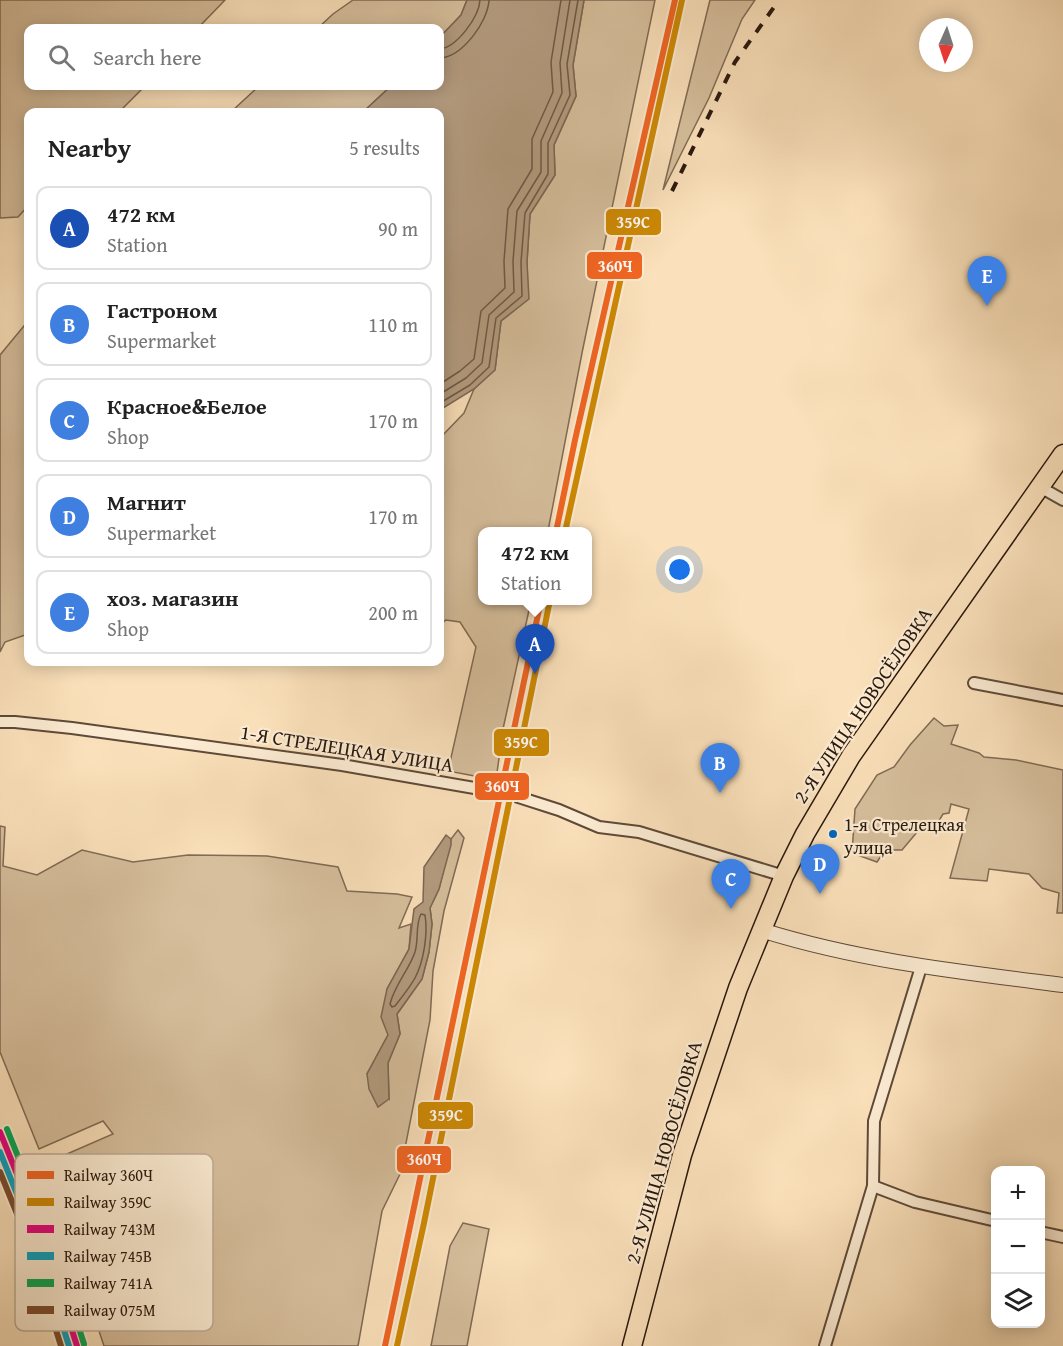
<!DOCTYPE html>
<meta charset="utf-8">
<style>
body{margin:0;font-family:"Gentium Book Plus",serif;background:#f6f6f6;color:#222}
.controls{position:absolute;right:18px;bottom:18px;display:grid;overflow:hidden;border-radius:12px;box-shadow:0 3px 15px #0003}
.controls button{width:54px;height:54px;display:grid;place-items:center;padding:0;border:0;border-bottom:2px solid #e0e0e0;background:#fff;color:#222;font:30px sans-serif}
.compass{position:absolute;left:919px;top:18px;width:54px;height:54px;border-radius:50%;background:#fff;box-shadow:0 3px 15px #0003;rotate:183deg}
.you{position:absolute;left:680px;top:570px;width:21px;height:21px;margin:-15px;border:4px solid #fff;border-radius:50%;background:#1a73e8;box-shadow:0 0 0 9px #1a73e833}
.badge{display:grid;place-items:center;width:39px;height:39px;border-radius:50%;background:#8f2418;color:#fff;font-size:20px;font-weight:700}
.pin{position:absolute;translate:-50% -50px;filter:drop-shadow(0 2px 3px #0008)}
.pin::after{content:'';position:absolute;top:32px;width:21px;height:18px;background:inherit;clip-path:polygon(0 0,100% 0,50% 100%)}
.popup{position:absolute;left:478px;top:527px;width:114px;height:78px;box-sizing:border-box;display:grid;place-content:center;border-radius:12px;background:#fff;filter:drop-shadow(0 2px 4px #0005);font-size:20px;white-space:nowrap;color:#767676}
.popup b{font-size:22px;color:#222}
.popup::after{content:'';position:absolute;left:50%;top:100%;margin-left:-12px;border:12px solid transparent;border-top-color:#fff}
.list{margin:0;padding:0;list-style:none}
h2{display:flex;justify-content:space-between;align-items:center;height:78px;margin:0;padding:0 24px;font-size:26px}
h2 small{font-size:20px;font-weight:400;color:#767676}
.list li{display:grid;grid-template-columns:39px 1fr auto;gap:18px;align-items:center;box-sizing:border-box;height:84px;margin:0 12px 12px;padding:0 12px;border:2px solid #e0e0e0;border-radius:12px}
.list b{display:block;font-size:22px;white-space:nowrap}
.list p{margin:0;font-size:20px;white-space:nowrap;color:#767676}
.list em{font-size:20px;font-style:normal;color:#767676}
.icon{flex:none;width:33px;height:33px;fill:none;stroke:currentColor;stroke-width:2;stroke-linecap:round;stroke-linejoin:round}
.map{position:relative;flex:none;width:1063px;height:1346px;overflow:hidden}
.search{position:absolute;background:#fff;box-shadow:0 3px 15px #0003;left:24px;top:24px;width:420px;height:66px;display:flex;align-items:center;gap:15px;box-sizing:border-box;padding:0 21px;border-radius:12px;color:#767676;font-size:22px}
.panel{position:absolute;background:#fff;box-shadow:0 3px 15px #0003;left:24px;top:108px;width:420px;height:558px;border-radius:12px}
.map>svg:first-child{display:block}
.green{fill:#d7bf9d;stroke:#806b55;stroke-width:1.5}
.water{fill:#b49c80;stroke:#7c6752;stroke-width:1.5}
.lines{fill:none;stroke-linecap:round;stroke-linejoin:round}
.shore{stroke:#6e5a46;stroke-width:1.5}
.minor-casing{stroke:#5e4a38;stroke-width:14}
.tertiary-casing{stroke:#5e4a38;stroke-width:16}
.primary-casing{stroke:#29170d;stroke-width:21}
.minor{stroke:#fcecd3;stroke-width:10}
.tertiary{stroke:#fcecd3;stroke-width:14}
.primary{stroke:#fbe1bb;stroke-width:18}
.rail{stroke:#29170d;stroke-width:4;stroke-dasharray:10 10;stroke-linecap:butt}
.rail-1-casing{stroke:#fcecd3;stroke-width:10}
.rail-2-casing{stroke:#fcecd3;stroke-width:10}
.rail-3-casing{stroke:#fcecd3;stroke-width:10}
.rail-4-casing{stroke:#fcecd3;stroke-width:10}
.rail-5-casing{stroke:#fcecd3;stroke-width:10}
.rail-6-casing{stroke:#fcecd3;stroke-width:10}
.rail-1{stroke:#f26522;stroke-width:6}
.rail-2{stroke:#ce8903;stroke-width:6}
.rail-3{stroke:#e5007d;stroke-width:6}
.rail-4{stroke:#02a2c4;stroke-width:6}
.rail-5{stroke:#00a651;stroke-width:6}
.rail-6{stroke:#7a4b2a;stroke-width:6}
.bus-dot{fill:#0065bd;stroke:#fcecd3;stroke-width:2}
.labels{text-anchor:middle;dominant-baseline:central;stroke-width:4.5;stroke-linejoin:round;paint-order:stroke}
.bus-label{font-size:18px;fill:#29170d;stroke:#fcecd3;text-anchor:start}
.street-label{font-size:20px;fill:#29170d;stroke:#fcecd3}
.key{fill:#fcecd3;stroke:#bdac98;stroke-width:1.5}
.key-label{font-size:16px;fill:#29170d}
.line-badge{stroke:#fcecd3;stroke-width:2}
.badge-label{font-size:16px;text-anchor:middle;font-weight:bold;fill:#fff}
</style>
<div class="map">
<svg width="1063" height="1346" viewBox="0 0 1063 1346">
<rect width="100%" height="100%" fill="#fbe1bb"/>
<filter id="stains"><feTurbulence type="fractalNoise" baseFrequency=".00333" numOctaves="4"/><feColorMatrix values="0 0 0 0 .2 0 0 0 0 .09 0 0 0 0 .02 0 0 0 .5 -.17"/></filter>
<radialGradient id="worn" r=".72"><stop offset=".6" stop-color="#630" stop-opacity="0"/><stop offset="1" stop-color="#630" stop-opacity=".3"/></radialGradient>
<g class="green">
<polygon points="0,0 225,0 198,28 28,28 28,86 145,86 119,112 28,112 28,206 18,217 0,218"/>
<polygon points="353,0 467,0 461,15 440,37 440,28 318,28 333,14"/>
<polygon points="584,0 655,0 582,353 548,531 482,532 482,600 531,601 503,729 496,780 448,771 476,647 460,622 446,620 440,625 440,438 464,413 474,389 495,370 501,321 528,299 527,262 530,214 555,175 554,145 576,96 573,65"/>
<polygon points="710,0 755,0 742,19 709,98 663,190"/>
<polygon points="259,86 391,86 363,112 231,112"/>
<polygon points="28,321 28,634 5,642 0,652 0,355"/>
<polygon points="934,718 944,726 958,725 951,744 979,753 984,757 1016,760 1063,770 1063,913 1057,913 1059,893 1042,888 1029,874 989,869 987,881 950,878 969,809 951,804 949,813 943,814 937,824 923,825 902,850 885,850 877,862 852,853 855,809 877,775 894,767 910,745"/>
<polygon points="0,826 5,827 3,866 37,875 82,850 133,862 188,855 267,856 338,867 347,891 397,894 412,897 399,928 411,924 409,949 387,989 388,1035 367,1074 389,1099 388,1063 400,1034 397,1014 422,979 429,952 432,924 430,908 439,889 451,839 458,830 464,838 444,911 433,971 430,1020 400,1174 382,1211 358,1346 104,1346 44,1164 113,1134 103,1121 39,1149 0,1052"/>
<polygon points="463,1223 489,1229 467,1346 431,1346 450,1246"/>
</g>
<g class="water">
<polygon points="467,0 584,0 573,65 576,96 554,145 555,175 530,214 527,262 529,299 501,321 495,370 474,389 440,410 440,112 363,112 391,86 440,86 440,37 461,15"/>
<polygon points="446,835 451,839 451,845 439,889 430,908 432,924 429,952 422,979 397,1014 400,1034 388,1063 389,1099 378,1107 369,1089 367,1074 388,1035 381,1017 387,989 409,949 414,909 423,902 424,867"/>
</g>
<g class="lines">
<g class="shore">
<path d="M440,49C457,47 479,17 480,0"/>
<path d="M440,58C462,57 488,22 489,0"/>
<polyline points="440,384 460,371 474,359 481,311 505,288 504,261 508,209 532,169 532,139 553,92 551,62 561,0"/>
<polyline points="440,394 466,378 482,363 489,315 514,292 513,261 517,211 541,172 541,141 562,93 560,63 570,0"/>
<polyline points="440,403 470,385 489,367 496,318 522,296 521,262 525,213 548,174 548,143 570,95 567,64 578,0"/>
<path d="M421,914L425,915C428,933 424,961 415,978C410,987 402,997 395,1006L392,1007L390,1004C395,984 409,970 415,952C419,939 415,925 421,914Z"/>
</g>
<g class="minor-casing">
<g id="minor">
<polyline points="1040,487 1063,500"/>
<polyline points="974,683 1063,700"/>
<polyline points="0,722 15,722 72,728 342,765 509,794 559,810 599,827 639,832 784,876"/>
<polyline points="873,1186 915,1202 996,1221"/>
<polyline points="1040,1232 1063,1237"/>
<polyline points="825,1346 873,1186 874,1121 921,967"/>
</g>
</g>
<g class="tertiary-casing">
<path id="tertiary" d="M761,930C860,961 961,972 1063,985"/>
</g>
<g class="primary-casing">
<polyline id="primary" points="632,1346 682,1155 738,988 784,876 805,834 851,756 1063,454"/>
</g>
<use href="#minor" class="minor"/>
<use href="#tertiary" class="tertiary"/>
<use href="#primary" class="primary"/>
<polyline class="rail" points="672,191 735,62 779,0"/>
<g class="rail-1-casing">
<g id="rail-1">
<polyline points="556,532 575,440 675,0"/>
<polyline points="385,1346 541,600"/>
</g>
</g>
<g class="rail-2-casing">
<g id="rail-2">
<polyline points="565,532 682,0"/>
<polyline points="397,1346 424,1223 550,600"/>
</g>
</g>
<g class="rail-3-casing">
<polyline id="rail-3" points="0,1132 42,1236 77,1346"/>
</g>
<g class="rail-4-casing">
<polyline id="rail-4" points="0,1152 35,1239 69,1346"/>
</g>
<g class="rail-5-casing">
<polyline id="rail-5" points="7,1129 49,1234 84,1344"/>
</g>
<g class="rail-6-casing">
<polyline id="rail-6" points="0,1172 28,1241 61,1346"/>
</g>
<use href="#rail-1" class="rail-1"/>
<use href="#rail-2" class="rail-2"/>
<use href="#rail-3" class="rail-3"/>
<use href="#rail-4" class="rail-4"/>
<use href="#rail-5" class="rail-5"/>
<use href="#rail-6" class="rail-6"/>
</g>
<circle class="bus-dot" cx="833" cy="834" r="5"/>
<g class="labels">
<g class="bus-label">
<text x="844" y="824">1-я Стрелецкая<tspan x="844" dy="23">улица</tspan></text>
</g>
<g class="street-label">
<text transform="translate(862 705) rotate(-56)">2-Я УЛИЦА НОВОСЁЛОВКА</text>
<text transform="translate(347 748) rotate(9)">1-Я СТРЕЛЕЦКАЯ УЛИЦА</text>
<text transform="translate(663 1152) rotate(-74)">2-Я УЛИЦА НОВОСЁЛОВКА</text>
</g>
</g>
<rect x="15" y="1154" width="198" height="177" rx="9" class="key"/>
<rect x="27" y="1171" width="27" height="8" fill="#f26522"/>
<rect x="27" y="1198" width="27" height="8" fill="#ce8903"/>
<rect x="27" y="1225" width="27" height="8" fill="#e5007d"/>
<rect x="27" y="1252" width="27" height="8" fill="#02a2c4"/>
<rect x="27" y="1279" width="27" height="8" fill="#00a651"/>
<rect x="27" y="1306" width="27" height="8" fill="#7a4b2a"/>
<g class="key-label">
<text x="64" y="1181">Railway 360Ч</text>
<text x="64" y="1208">Railway 359С</text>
<text x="64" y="1235">Railway 743М</text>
<text x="64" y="1262">Railway 745В</text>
<text x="64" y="1289">Railway 741А</text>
<text x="64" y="1316">Railway 075М</text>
</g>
<g class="line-badge">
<rect x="605" y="208" width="57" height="28" rx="6" fill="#ce8903"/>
<rect x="586" y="251" width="57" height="29" rx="6" fill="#f26522"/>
<rect x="493" y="728" width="57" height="29" rx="6" fill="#ce8903"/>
<rect x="474" y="772" width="56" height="29" rx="6" fill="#f26522"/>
<rect x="417" y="1101" width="57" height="29" rx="6" fill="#ce8903"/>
<rect x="396" y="1145" width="56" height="29" rx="6" fill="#f26522"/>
</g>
<g class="badge-label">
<text x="633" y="228">359С</text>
<text x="615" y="272">360Ч</text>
<text x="521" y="748">359С</text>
<text x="502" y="792">360Ч</text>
<text x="446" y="1121">359С</text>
<text x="424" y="1165">360Ч</text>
</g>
<rect width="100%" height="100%" filter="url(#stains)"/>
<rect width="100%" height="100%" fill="url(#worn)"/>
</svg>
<div class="controls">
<button>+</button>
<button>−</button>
<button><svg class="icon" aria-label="layers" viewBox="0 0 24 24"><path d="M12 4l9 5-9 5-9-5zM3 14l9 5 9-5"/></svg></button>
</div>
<svg class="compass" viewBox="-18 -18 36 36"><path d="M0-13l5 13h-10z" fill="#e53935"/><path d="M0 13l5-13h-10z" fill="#767676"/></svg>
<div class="you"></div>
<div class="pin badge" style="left:535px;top:674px;background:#1a4fb4">A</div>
<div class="popup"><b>472 км</b>Station</div>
<div class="pin badge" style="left:720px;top:793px;background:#3f7fe0">B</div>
<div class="pin badge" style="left:731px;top:909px;background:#3f7fe0">C</div>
<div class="pin badge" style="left:820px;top:894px;background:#3f7fe0">D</div>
<div class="pin badge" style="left:987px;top:306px;background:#3f7fe0">E</div>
<div class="search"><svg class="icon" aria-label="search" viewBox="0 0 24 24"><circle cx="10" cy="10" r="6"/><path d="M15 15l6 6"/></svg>Search here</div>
<section class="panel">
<h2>Nearby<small>5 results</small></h2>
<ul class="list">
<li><span class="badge" style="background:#1a4fb4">A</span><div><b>472 км</b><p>Station</p></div><em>90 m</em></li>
<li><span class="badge" style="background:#3f7fe0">B</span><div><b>Гастроном</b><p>Supermarket</p></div><em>110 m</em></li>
<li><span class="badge" style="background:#3f7fe0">C</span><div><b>Красное&amp;Белое</b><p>Shop</p></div><em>170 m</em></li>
<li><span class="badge" style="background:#3f7fe0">D</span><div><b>Магнит</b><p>Supermarket</p></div><em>170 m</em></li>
<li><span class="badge" style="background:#3f7fe0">E</span><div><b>хоз. магазин</b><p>Shop</p></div><em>200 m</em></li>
</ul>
</section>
</div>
